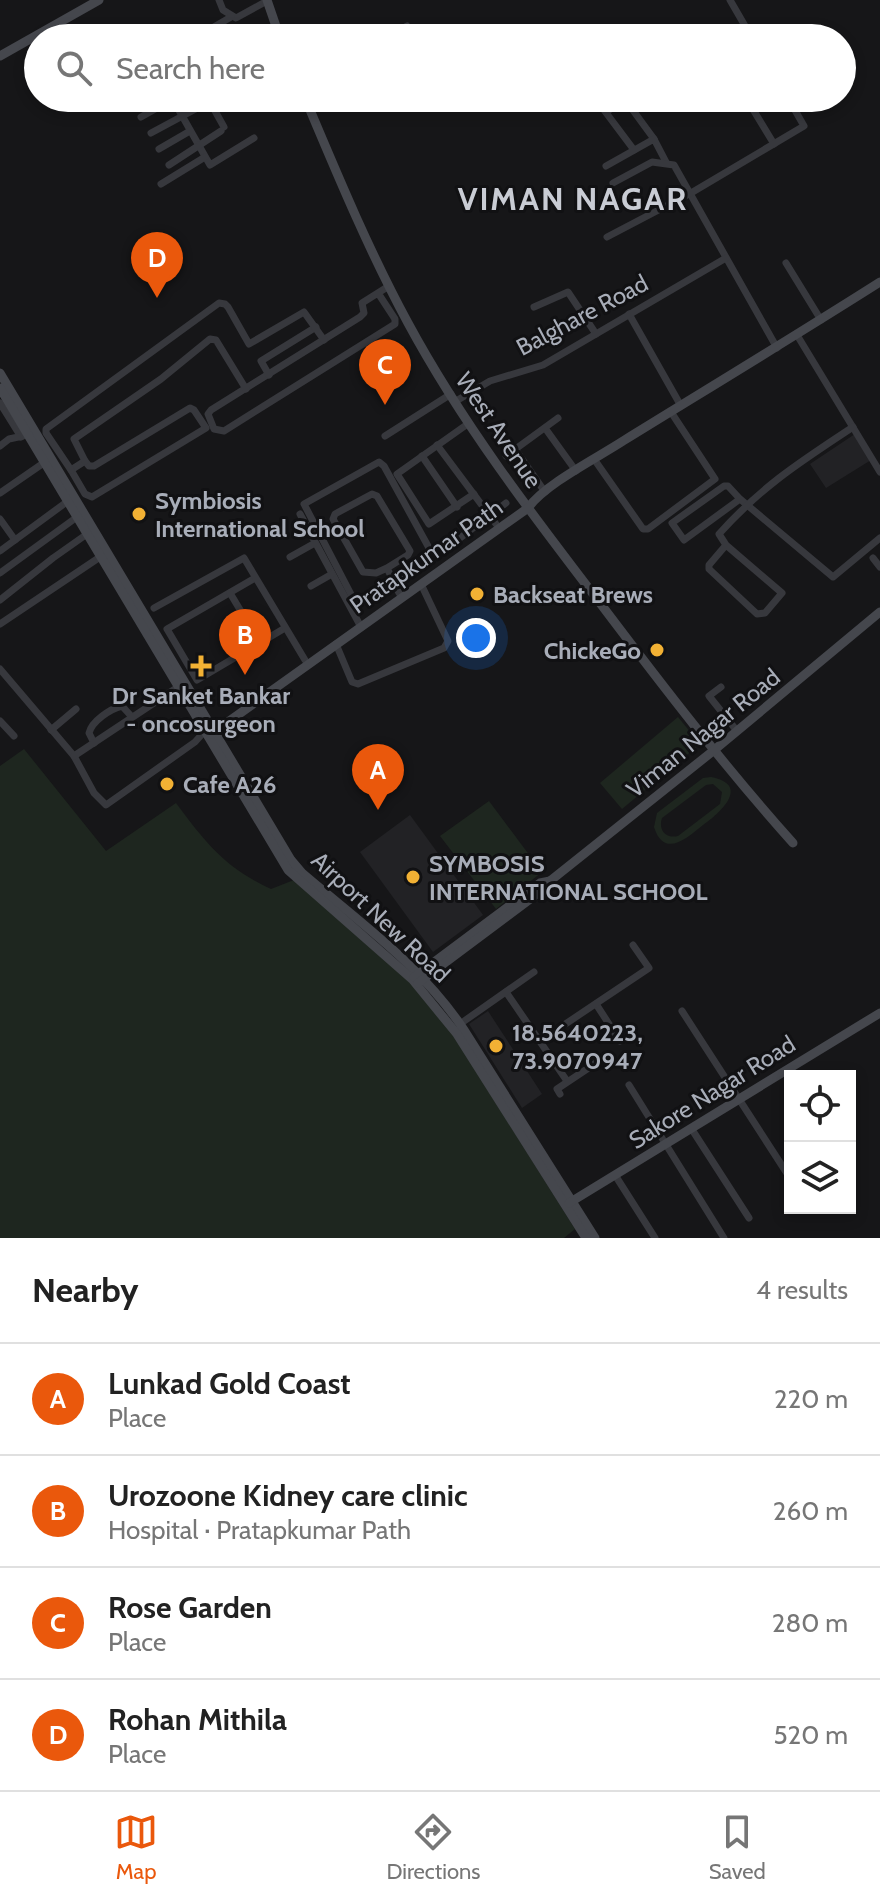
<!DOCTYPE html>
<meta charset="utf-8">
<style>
body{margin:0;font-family:Cabin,sans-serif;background:#f2f2f2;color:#222}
.controls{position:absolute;right:24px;bottom:24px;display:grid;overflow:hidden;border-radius:0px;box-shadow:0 4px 12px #0003}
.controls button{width:72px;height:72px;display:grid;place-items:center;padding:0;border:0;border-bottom:2px solid #e0e0e0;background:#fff;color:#222;font:40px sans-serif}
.you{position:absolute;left:476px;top:638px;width:28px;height:28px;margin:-20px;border:6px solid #fff;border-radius:50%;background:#1a73e8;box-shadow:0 0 0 12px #1a73e833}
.badge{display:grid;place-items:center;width:52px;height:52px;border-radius:50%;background:#ea580c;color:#fff;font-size:26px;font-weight:700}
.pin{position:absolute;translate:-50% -66px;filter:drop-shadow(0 2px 4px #0008)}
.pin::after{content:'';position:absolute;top:42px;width:28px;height:24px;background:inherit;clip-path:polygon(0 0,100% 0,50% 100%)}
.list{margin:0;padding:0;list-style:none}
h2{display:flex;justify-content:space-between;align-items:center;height:104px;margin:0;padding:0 32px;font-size:34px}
h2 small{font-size:26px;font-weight:400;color:#767676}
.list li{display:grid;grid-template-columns:52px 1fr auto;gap:24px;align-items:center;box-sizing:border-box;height:112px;padding:0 32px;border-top:2px solid #e0e0e0}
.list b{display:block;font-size:30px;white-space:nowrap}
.list p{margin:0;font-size:26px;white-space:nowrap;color:#767676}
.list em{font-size:26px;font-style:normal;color:#767676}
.icon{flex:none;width:44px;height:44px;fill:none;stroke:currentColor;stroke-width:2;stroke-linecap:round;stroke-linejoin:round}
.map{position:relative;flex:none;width:880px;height:1238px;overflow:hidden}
.search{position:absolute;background:#fff;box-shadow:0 4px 12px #0003;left:24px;right:24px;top:24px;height:88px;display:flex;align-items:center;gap:20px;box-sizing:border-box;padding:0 28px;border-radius:44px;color:#767676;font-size:30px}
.sheet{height:552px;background:#fff}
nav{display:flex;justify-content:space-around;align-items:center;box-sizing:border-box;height:112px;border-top:2px solid #e0e0e0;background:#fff;font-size:22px;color:#767676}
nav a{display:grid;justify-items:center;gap:4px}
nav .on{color:#ea580c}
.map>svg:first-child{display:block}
.built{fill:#222225}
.green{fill:#1e261f;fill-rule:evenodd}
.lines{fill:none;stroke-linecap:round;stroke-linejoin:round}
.street{stroke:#37383d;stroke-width:7}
.secondary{stroke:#45474d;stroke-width:9}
.poi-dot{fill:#f2b134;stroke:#111113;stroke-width:3}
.labels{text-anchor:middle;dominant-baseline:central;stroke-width:6;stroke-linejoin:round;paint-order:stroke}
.street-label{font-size:24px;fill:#a8adb8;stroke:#111113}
.poi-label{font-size:24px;font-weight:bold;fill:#a8adb8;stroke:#111113;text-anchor:start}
.district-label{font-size:32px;font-weight:bold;letter-spacing:2px;fill:#c9ccd4;stroke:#111113}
</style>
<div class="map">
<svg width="880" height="1238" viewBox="0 0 880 1238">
<rect width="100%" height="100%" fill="#161618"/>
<g class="built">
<polygon points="855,434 871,460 826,488 810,464"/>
<polygon points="410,815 483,915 433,952 360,852"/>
<polygon points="488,1011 542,1094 522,1108 469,1024"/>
</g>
<g class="green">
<polygon points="678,717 700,744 622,809 600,783"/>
<path d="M24,749L106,851L176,803C206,843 224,867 271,889L294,880L421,991L442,1017L575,1229L564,1238H0V766Z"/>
<path d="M711,777C752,785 719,814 703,825C687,838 664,859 654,827L657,813L703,778ZM713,784L722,792L720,804L678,836C666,839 658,830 662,818L706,785Z"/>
<polygon points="489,801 542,872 496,909 440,836"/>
</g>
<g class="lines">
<g class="street">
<polyline points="219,0 223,10 236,18 267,1"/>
<polyline points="730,0 752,38"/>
<polyline points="195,38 231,17"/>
<polyline points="384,38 407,26"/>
<polyline points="172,98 210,165 254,138"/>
<polyline points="595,98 634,150"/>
<polyline points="624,98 654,139"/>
<polyline points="746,98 774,144"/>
<polyline points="133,102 140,98"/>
<polyline points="210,102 224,127"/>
<polyline points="606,112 625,99"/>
<polyline points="141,117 173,99"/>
<polyline points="151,133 216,98"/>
<polyline points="159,149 190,131"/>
<polyline points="169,165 221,131"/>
<polyline points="606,166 654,139 666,162"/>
<polyline points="613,183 652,162 674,165 777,348"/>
<polyline points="161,184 205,157"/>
<polyline points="607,237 691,193 804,126 788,98"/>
<polyline points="786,263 821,320"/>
<polyline points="378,293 395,319 395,324 224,431 214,429 208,414 211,410 360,317 364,313 362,303 389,286"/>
<polyline points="534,307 568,292 596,334"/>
<polyline points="629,314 681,406"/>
<polyline points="797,335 880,472"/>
<polyline points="269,375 261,361 316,327"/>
<polyline points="456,401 490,381 543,365 726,258"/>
<polyline points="0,403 21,437"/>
<polygon points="190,408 194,410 206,428 92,497 85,494 71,470 85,461 89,466 94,466"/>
<polyline points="469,423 397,474 429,524 474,494"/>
<polyline points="545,428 576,471"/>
<polyline points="385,436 451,394"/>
<polyline points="437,445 496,524"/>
<polyline points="0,446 9,439 23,436"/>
<polyline points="515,449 545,492"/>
<polyline points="422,456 457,507"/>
<polyline points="506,456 558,418"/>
<polyline points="594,459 643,529 648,529 715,479 671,412"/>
<polyline points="85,461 74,439 161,379 210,339 216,340 246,389"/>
<polygon points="379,462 384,466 434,557 409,576 360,603 354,600 304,504"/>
<polyline points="71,470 46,433 46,429 219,303 225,304 228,307 249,344 304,312 324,340"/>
<polyline points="0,493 45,462"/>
<polyline points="740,499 684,540 672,523 724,486 728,486 740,499 833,577 880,538"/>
<polyline points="300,514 361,627"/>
<polyline points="0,519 15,540"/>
<path d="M726,545L709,565V569L757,614L765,613L782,593L726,545L719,534C762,486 800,462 853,427"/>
<polyline points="0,551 68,501"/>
<polyline points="443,551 506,503"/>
<polyline points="290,557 315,543"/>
<polyline points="873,558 880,567"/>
<polyline points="387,568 408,555 410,551 377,496 372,494 335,514 333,519 363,572 376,573 387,568 399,593"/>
<polyline points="0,573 77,517"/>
<polyline points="255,578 167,629 197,680 285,628"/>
<polyline points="311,586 332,574"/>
<polyline points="230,593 260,643"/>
<polyline points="0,600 53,558 87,534"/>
<polyline points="154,608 244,558 305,660"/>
<polyline points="0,624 100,557"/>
<polyline points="336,644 352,682 358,684 444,648 448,641 421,584"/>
<polyline points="0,669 74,756 94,793 106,805 195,742 204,732"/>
<polyline points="721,687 709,696 737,731"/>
<polyline points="0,721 14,736"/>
<polyline points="51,730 76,709"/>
<path d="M94,743L89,733C92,721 110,709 122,706L132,717"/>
<polyline points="74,756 178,687"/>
<polyline points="506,992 567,1081"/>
<polyline points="596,1004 620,1041"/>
<polyline points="682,1011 790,1178"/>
<polyline points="460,1024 534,972"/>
<polyline points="540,1041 649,968 633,945"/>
<polyline points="629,1085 724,1238"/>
<polyline points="560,1094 557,1089 605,1057"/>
<polyline points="691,1128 749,1218"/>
<polyline points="615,1175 655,1238"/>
</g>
<g class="secondary">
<polyline points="267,0 280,38"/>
<polyline points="0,56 99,0"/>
<path d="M305,98C337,174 369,251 408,323C462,423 531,513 600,603C662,685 724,766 793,843"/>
<path d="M0,373L291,860L302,873C358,921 423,967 464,1030L595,1238"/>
<polyline points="0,388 288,870 412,979 457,1034 586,1238"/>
<path d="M211,734L528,508C545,484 597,458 623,441C709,388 795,336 880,282"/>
<polyline points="414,977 540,883 550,881"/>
<polyline points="418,983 545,888 550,881 713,751 880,612"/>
<polyline points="569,1203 880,1013"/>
</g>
</g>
<g class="poi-dot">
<circle cx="139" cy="514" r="8"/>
<circle cx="477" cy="594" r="8"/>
<circle cx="657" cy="650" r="8"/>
<path d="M197 654h8v8h8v8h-8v8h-8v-8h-8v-8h8z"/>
<circle cx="167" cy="784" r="8"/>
<circle cx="413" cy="877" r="8"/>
<circle cx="496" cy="1046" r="8"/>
</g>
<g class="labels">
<g class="street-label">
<text transform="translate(582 315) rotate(-28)">Balghare Road</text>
<text transform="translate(499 430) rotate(56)">West Avenue</text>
<text transform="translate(426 556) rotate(-35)">Pratapkumar Path</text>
<text transform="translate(703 733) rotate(-39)">Viman Nagar Road</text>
<text transform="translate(381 917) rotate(43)">Airport New Road</text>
<text transform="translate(712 1092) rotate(-32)">Sakore Nagar Road</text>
</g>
<g class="poi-label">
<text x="155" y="500">Symbiosis<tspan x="155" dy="28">International School</tspan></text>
<text x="493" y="594">Backseat Brews</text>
<text x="641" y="650" text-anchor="end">ChickeGo</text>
<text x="201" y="695" text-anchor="middle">Dr Sanket Bankar<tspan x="201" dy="28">- oncosurgeon</tspan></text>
<text x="183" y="784">Cafe A26</text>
<text x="429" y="863">SYMBOSIS<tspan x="429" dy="28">INTERNATIONAL SCHOOL</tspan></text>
<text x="512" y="1032">18.5640223,<tspan x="512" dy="28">73.9070947</tspan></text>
</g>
<g class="district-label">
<text x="573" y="198">VIMAN NAGAR</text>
</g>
</g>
</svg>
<div class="controls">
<button><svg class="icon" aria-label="locate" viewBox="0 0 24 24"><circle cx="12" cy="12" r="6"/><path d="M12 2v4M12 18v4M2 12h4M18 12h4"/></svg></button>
<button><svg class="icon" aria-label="layers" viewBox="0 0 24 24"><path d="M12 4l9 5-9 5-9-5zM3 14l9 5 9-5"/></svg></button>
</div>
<div class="you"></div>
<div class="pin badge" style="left:378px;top:810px">A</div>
<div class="pin badge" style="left:245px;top:675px">B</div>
<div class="pin badge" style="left:385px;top:405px">C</div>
<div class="pin badge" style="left:157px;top:298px">D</div>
<div class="search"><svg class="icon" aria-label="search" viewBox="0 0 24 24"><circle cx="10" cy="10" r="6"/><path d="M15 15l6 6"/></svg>Search here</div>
</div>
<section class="sheet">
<h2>Nearby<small>4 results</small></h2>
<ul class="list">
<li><span class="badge">A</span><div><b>Lunkad Gold Coast</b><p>Place</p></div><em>220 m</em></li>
<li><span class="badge">B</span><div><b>Urozoone Kidney care clinic</b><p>Hospital · Pratapkumar Path</p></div><em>260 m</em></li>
<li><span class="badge">C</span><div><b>Rose Garden</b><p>Place</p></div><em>280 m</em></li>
<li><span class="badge">D</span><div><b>Rohan Mithila</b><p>Place</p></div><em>520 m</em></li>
</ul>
</section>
<nav>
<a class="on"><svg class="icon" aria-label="map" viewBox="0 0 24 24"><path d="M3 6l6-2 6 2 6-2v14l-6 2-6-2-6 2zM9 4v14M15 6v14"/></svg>Map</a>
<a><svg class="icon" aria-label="directions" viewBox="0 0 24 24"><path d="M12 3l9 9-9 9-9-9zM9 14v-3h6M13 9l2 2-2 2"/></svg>Directions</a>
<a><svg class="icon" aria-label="saved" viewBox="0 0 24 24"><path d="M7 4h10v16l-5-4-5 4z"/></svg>Saved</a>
</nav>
